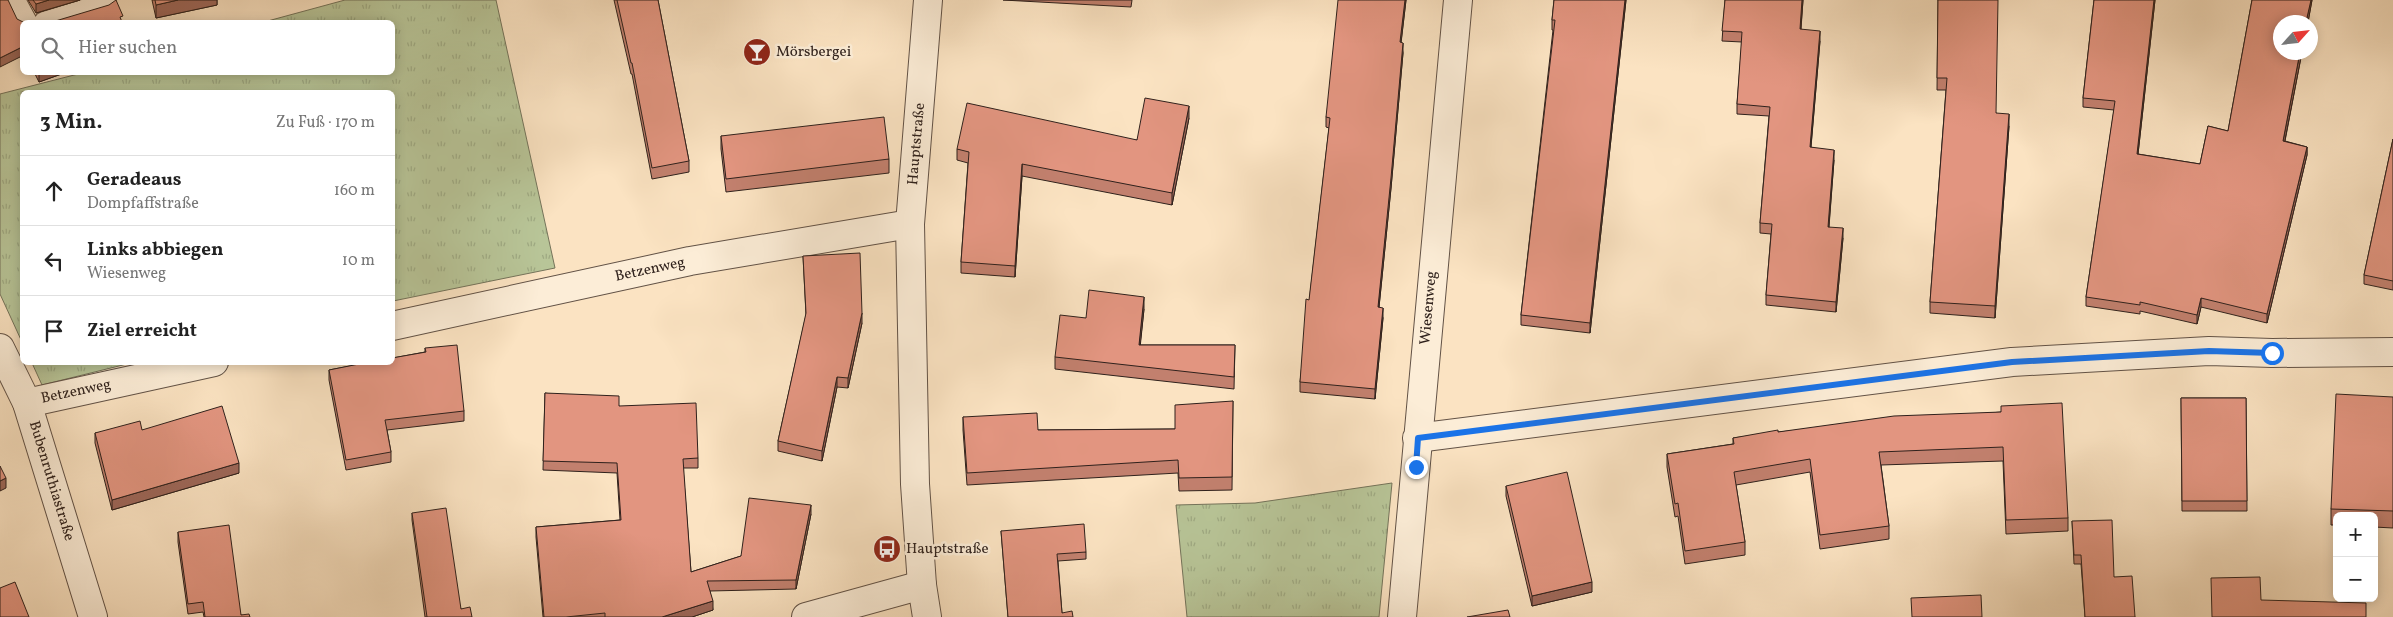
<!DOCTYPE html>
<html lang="de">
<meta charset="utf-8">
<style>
body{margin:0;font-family:Vollkorn,serif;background:#f6f6f6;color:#222}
.controls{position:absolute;right:15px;bottom:15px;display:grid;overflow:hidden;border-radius:8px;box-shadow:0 2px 12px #0003}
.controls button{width:45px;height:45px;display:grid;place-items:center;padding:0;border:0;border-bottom:1px solid #e0e0e0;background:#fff;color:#222;font:25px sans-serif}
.compass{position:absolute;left:2273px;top:15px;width:45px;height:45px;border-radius:50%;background:#fff;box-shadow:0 2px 12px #0003;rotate:63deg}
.stop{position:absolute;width:15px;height:15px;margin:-11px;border:4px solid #1a73e8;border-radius:50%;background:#fff}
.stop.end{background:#1a73e8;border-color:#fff;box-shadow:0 1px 5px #0008}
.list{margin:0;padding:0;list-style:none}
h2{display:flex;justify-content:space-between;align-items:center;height:65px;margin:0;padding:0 20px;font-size:21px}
h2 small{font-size:16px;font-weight:400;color:#767676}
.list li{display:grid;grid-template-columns:32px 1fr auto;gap:15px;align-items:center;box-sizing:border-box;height:70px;padding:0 20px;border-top:1px solid #e0e0e0}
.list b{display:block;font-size:19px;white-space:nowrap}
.list p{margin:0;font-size:16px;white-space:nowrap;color:#767676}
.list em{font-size:16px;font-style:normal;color:#767676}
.icon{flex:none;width:28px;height:28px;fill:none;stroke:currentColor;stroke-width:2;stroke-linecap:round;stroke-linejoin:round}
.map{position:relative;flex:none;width:2393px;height:617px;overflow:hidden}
.search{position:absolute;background:#fff;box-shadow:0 2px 12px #0003;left:20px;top:20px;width:375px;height:55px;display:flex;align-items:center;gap:12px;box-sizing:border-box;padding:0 18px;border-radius:8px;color:#767676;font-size:19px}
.panel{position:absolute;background:#fff;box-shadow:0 2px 12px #0003;left:20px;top:90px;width:375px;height:275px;border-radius:8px}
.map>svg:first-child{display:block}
.grass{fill:url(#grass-tufts);stroke:#74735a}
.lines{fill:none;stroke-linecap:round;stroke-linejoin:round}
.service-casing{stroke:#625246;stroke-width:22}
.minor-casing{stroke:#625246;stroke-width:30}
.tertiary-casing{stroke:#625246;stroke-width:30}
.service{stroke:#fcedd7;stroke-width:20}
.minor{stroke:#fcedd7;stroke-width:28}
.tertiary{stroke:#fcedd7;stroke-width:28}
.wall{fill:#c2806e;stroke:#2f211c}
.shaded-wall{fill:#9e685a;stroke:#2f211c}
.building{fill:#e29580;stroke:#2f211c}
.route{stroke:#1a73e8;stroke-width:6}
.labels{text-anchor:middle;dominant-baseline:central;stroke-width:5;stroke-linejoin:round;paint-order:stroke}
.poi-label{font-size:15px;fill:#2f211c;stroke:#fcedd7;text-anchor:start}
.street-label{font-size:15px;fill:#2f211c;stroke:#fcedd7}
</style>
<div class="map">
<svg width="2393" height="617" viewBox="0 0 2393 617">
<defs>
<pattern id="grass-tufts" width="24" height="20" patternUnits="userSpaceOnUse" patternTransform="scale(1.25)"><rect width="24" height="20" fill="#b8c598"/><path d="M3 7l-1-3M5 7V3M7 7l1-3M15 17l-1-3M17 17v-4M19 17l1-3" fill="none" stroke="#9ea982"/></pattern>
</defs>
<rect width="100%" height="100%" fill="#fbe3c2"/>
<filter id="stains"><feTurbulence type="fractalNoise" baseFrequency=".004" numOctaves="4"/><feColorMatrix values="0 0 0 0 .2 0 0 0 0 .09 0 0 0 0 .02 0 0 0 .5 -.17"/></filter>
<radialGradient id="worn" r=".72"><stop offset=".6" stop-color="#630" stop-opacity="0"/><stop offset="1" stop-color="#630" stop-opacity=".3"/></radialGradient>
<g class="grass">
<polygon points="345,0 496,0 555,268 393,301 392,92 22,92 22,342 0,294 0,94 82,73 392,72 392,22 264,22"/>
<polygon points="32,363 131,363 42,385"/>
<polygon points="1392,483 1379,617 1187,617 1176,505 1255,503"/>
</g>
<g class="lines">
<g class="service-casing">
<g id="service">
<polyline points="15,0 27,22"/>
<polyline points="44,22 106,3"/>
</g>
</g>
<g class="minor-casing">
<g id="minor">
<polyline points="392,326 690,261 910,224"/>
<polyline points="0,348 27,403 93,617"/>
<polyline points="27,403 214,362"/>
<polyline points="1417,438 2012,362 2209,351 2272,353 2393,352"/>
<polyline points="806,617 922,585"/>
<polyline points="1402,617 1458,0"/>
</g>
</g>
<g class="tertiary-casing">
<polyline id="tertiary" points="927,617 922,585 915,484 910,224 928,0"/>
</g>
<use href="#service" class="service"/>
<use href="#minor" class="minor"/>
<use href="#tertiary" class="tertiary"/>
</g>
<g class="wall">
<polygon points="28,0 80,0 36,13"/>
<polygon points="152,0 217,0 217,5 156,18"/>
<polygon points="614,0 658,0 689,161 689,172 652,179 632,74 631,74"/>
<polygon points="1003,0 1132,0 1131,7"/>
<polygon points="1406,0 1401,42 1403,53 1391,188 1379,307 1383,318 1375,399 1300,392 1300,382 1329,128 1326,127 1326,117"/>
<polygon points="1554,0 1626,0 1590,333 1521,325 1521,315 1553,30 1552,30 1552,20"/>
<polygon points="1725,0 1803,0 1801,29 1820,41 1811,147 1834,160 1829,227 1843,238 1836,312 1766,305 1766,295 1771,234 1760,233 1760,223 1769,116 1737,114 1737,104 1742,42 1722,41"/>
<polygon points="1938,0 1996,113 2009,126 1995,318 1930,313 1930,302 1946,90 1937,90"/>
<polygon points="2094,0 2155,0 2138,154 2200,164 2208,126 2228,131 2252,0 2312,0 2308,22 2280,22 2280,52 2302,52 2285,141 2307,147 2307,155 2267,323 2201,307 2197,324 2140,311 2140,314 2086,306 2086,297 2114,110 2083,107 2083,98"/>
<polygon points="34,72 67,72 39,82"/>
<polygon points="1189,118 1172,205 1022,176 1015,277 961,273 961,262 968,163 957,160 957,149 1137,140"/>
<polygon points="721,136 889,159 889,173 726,192 721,149"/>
<polygon points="2393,139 2393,290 2364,284 2364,275"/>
<polygon points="803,256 862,323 848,388 837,387 822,461 778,451 778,441 806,315"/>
<polygon points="1144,309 1140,345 1235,345 1234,389 1055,369 1055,357 1086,318"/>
<polygon points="425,348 464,411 464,421 387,430 391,452 391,462 346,470 329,380 329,370 425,352"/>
<polygon points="545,393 619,406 698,458 698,468 683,468 691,572 741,556 811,514 796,589 710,591 713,610 692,617 543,617 536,537 536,527 620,520 617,473 543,470"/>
<polygon points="2393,397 2393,528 2374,527 2374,516 2337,516 2337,525 2331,525 2331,509"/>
<polygon points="2181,398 2246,398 2247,511 2182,511"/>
<polygon points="1233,401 1232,490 1179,491 1178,473 967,485 963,430 963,417 1038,430 1175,429"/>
<polygon points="2001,412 2068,518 2068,531 2006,534 2003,461 1881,465 1889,526 1889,539 1820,549 1810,472 1736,485 1745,542 1745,555 1685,564 1678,516 1675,517 1667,467 1667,454 1733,444 1733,438 1778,432"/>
<polygon points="142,430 239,473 112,510 95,443 95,433"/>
<polygon points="1506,486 1592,592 1532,606 1506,496"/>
<polygon points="412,513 461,609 472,617 425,617 412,520"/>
<polygon points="2072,521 2114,577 2135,617 2085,617 2081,564 2074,564"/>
<polygon points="1001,531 1086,552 1086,559 1058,561 1062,613 1073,617 1008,617"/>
<polygon points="178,532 241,615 250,617 204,617 203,612 188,614 178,542"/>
</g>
<g class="shaded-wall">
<polygon points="49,0 80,0 36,13 36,4"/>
<polygon points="178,0 217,0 217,5 156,18 156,5"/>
<polygon points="1405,0 1406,0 1400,52 1400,42"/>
<polygon points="1625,0 1626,0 1590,333 1590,323"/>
<polygon points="1802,0 1803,0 1800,39 1800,29"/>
<polygon points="2154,0 2155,0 2137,163 2137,154"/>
<polygon points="2311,0 2312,0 2308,22 2306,22"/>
<polygon points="1820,31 1820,41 1810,157 1810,147"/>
<polygon points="1403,43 1403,53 1391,188 1378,317 1378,307"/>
<polygon points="22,47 22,56 0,67 0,58"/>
<polygon points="2300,52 2302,52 2283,150 2283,141"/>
<polygon points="39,72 67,72 39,82"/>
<polygon points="1189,106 1189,118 1172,205 1172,193"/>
<polygon points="2009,114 2009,126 1995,318 1995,306"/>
<polygon points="2307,147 2307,155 2267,323 2267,314"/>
<polygon points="1834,150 1834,160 1828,237 1828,227"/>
<polygon points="1022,164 1022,176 1015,277 1015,266"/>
<polygon points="1843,228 1843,238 1836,312 1836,302"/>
<polygon points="1144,297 1144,309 1139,358 1139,345"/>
<polygon points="2201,298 2201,307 2197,324 2197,315"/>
<polygon points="1383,308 1383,318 1375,399 1375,389"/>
<polygon points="862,313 862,323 848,388 848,378"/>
<polygon points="837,377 837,387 822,461 822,451"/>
<polygon points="239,463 239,473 112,510 112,500"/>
<polygon points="6,478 6,488 0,491 0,481"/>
<polygon points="811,505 811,514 796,589 796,580"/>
<polygon points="1592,582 1592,592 1532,606 1532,596"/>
<polygon points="713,601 713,610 692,617 662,617"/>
</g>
<g class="building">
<polygon points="0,0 8,0 17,19 23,22 22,47 0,58"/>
<polygon points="33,0 49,0 36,4"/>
<polygon points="116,0 123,16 120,17 122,22 52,22 109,5"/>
<polygon points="155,0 178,0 156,5"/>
<polygon points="617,0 658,0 689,161 652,168 632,63 631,63"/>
<polygon points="1338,0 1405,0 1400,42 1403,43 1391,178 1378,307 1383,308 1375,389 1300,382 1306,299 1309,300 1330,118 1326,117"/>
<polygon points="1554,0 1625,0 1590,323 1521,315 1555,20 1552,20"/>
<polygon points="1725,0 1802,0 1800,29 1820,31 1810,147 1834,150 1828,227 1843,228 1836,302 1766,295 1772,224 1760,223 1770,107 1737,104 1742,32 1722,31"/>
<polygon points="1938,0 1998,0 1996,113 2009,114 1995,306 1930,302 1947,78 1937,78"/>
<polygon points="2094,0 2154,0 2137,154 2200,164 2208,126 2228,131 2252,0 2311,0 2306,22 2280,22 2280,52 2300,52 2283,141 2307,147 2267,314 2201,298 2197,315 2140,302 2140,305 2086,297 2115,101 2083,98"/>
<polygon points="1145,98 1189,106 1172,193 1022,164 1015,266 961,262 969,152 957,149 967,103 1137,140"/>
<polygon points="884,117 889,159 726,179 721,136"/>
<polygon points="2393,139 2393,281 2364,275"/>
<polygon points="860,253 862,313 848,378 837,377 822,451 778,441 806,313 803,256"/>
<polygon points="1089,290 1144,297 1139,345 1235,345 1234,377 1055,357 1060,315 1086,318"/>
<polygon points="457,345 464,411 385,420 391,452 346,460 329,370 369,362 392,362 392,358 426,352 425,348"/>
<polygon points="545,393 619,396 619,406 696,403 698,458 683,459 691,572 741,556 749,498 811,505 796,580 707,581 713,601 662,617 605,617 605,613 566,617 544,617 536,527 621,520 617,463 543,461"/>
<polygon points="2336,394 2393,397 2393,511 2331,509"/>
<polygon points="2181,398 2246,398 2247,501 2182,501"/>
<polygon points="1233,401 1232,477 1179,478 1178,460 967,473 963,417 1037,413 1038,430 1175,429 1175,405"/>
<polygon points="2062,403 2068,518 2006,520 2003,447 1879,452 1889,526 1820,535 1810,459 1734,472 1745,542 1685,551 1678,503 1675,504 1667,454 1734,444 1733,438 1778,430 1778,432 1894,416 2001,412 2001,406"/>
<polygon points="222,406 239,463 112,500 95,433 140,421 142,430"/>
<polygon points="0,466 6,478 0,481"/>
<polygon points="1567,472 1592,582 1532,596 1506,486"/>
<polygon points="446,508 461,609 470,607 472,617 427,617 412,513"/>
<polygon points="2112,520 2114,577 2132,576 2135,617 2085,617 2081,555 2074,555 2072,521"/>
<polygon points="1084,524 1086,552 1057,554 1062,613 1072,611 1073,617 1008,617 1001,531"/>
<polygon points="229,525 241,615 249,614 250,617 205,617 203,602 188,604 178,532"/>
<polygon points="2260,577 2261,600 2366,603 2366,617 2212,617 2211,578"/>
<polygon points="15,582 29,617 0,617 0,588"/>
<polygon points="1981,595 1982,617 1912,617 1911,598"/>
<polygon points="1508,610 1510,617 1467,617"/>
</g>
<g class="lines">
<polyline class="route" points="1416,467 1418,438 2012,362 2209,351 2272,353"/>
</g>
<defs>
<g id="bar-disc" transform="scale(1.4375)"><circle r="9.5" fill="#8f2418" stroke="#fcedd7"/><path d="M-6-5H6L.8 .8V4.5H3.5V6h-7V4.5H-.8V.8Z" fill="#fff"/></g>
<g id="bus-disc" transform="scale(1.4375)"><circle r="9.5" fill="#8f2418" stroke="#fcedd7"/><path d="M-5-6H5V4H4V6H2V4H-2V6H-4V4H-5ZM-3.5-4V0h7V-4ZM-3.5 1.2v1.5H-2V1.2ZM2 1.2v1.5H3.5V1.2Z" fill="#fff"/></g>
</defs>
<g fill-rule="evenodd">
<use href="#bar-disc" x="757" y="52"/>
<use href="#bus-disc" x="887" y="549"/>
</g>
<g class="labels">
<g class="poi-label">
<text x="776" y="52">Mörsbergei</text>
<text x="906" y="549">Hauptstraße</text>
</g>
<g class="street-label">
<text transform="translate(917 144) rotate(-85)">Hauptstraße</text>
<text transform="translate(650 270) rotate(-12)">Betzenweg</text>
<text transform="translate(1429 308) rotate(-85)">Wiesenweg</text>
<text transform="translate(76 392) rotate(-12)">Betzenweg</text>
<text transform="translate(51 481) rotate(73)">Bubenruthiastraße</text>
</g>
</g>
<rect width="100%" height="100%" filter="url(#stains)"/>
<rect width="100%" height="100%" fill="url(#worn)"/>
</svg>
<div class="controls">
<button>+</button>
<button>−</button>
</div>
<svg class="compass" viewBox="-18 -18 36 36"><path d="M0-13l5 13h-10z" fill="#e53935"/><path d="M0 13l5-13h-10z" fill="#767676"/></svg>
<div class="stop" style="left:2272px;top:353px"></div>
<div class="stop end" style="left:1416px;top:467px"></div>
<div class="search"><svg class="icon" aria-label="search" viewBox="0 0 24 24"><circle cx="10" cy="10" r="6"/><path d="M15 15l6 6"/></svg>Hier suchen</div>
<section class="panel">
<h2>3 Min.<small>Zu Fuß · 170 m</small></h2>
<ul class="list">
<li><svg class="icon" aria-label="ahead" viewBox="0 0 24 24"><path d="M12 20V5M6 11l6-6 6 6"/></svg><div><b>Geradeaus</b><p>Dompfaffstraße</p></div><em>160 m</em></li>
<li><svg class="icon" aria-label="left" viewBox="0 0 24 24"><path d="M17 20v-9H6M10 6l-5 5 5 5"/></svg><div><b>Links abbiegen</b><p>Wiesenweg</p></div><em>10 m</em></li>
<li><svg class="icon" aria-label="arrive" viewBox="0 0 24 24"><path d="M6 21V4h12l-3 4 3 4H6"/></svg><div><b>Ziel erreicht</b></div></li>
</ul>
</section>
</div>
